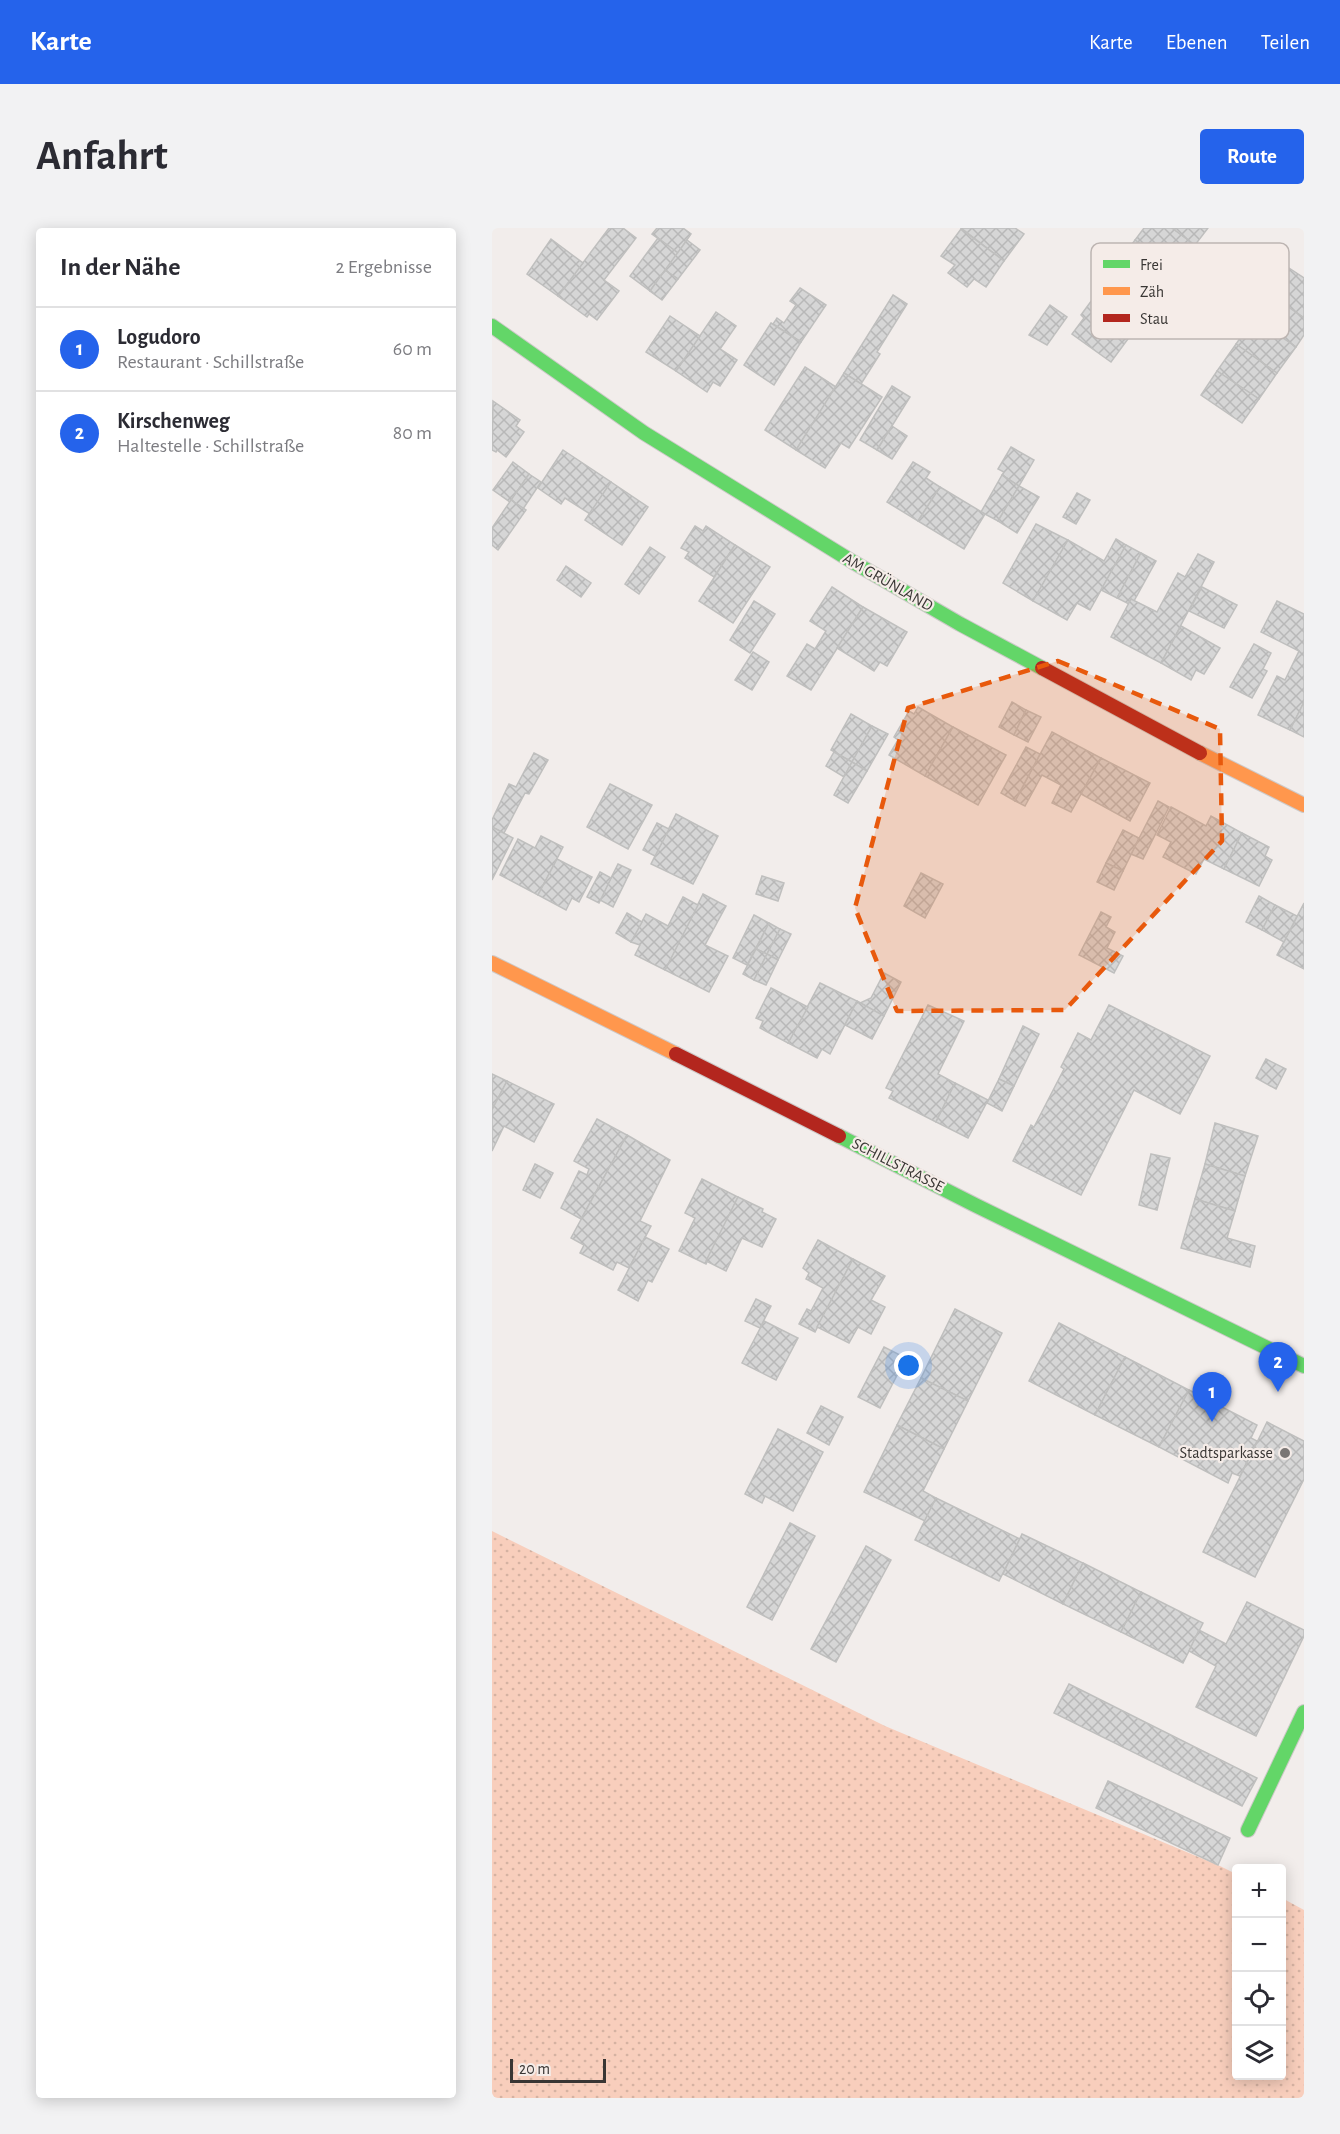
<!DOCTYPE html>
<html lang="de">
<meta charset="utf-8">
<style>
body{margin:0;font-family:"Alegreya Sans",sans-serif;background:#f2f2f3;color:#2b2b33}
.controls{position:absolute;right:18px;bottom:18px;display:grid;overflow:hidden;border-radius:6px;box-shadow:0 3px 15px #0003}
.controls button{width:54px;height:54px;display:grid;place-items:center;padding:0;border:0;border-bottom:2px solid #e1e1e2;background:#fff;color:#2b2b33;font:30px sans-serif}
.scale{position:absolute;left:18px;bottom:15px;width:96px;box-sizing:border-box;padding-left:6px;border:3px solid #393634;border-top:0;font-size:16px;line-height:21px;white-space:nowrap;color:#393634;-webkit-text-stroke:4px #f5ece8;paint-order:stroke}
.you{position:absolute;left:417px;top:1138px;width:21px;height:21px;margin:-15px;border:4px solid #fff;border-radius:50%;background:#1a73e8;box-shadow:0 0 0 9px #1a73e833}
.badge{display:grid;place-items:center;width:39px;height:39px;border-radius:50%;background:#2563eb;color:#fff;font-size:20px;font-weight:700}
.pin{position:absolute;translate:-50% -50px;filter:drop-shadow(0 2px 3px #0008)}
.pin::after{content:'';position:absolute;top:32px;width:21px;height:18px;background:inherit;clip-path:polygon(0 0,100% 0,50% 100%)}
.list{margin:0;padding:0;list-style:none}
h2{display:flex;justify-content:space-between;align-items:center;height:78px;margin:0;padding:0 24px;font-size:26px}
h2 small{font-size:20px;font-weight:400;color:#7c7c81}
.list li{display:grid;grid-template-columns:39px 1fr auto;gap:18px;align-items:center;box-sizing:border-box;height:84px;padding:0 24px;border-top:2px solid #e1e1e2}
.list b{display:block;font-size:22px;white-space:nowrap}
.list p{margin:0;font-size:20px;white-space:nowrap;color:#7c7c81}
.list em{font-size:20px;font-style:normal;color:#7c7c81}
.icon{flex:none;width:33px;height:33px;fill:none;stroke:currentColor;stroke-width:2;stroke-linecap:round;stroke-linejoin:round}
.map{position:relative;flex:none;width:812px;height:1870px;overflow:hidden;border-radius:6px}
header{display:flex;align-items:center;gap:36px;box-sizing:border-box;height:84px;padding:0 30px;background:#2563eb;color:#fff}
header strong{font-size:28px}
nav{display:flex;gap:33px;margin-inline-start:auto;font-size:21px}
.intro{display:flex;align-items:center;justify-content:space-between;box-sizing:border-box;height:144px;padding:0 36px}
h1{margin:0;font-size:42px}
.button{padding:15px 27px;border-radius:6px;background:#2563eb;color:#fff;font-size:21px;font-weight:700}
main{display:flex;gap:36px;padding:0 36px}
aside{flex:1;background:#fff;border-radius:6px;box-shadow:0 3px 15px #0003}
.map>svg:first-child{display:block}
.park{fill:url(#park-dots)}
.building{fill:url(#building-cross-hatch);stroke:#bfbfbe;stroke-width:1.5}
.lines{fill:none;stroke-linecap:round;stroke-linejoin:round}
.fast-casing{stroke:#cdc9c8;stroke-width:16}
.slow-casing{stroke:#cdc9c8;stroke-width:16}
.jam-casing{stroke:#cdc9c8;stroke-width:16}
.fast{stroke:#63d668;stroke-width:14}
.slow{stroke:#ff974d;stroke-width:14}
.jam{stroke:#b3261e;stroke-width:14}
.marked{fill:#e8590c;fill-opacity:0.2;stroke:#e8590c;stroke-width:4.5;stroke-dasharray:12 8;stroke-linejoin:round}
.poi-dot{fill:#7a7674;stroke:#f5ece8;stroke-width:2}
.labels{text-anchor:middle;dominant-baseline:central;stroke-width:4.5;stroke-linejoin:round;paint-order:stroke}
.street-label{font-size:16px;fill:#393634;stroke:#f5ece8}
.poi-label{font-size:16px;fill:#393634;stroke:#f5ece8;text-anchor:end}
.key{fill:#f5ece8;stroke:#bdb5b2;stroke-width:1.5}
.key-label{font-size:16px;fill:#393634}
</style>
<header>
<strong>Karte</strong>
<nav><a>Karte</a><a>Ebenen</a><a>Teilen</a></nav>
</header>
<div class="intro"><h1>Anfahrt</h1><a class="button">Route</a></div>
<main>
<aside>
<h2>In der Nähe<small>2 Ergebnisse</small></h2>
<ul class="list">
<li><span class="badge">1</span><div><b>Logudoro</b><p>Restaurant · Schillstraße</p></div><em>60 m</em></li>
<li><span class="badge">2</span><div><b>Kirschenweg</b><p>Haltestelle · Schillstraße</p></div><em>80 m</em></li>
</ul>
</aside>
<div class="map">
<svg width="812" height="1870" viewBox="0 0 812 1870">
<defs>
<pattern id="park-dots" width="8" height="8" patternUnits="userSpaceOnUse" patternTransform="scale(1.5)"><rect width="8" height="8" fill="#f8cebc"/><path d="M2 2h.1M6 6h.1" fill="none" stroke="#d5b2a2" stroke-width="1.8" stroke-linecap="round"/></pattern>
<pattern id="building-cross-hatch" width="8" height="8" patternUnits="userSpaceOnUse" patternTransform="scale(1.5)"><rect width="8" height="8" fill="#d6d6d6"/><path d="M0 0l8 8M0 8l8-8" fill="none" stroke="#b8b8b8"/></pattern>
</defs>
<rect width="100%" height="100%" fill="#f2edeb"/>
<polygon class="park" points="0,1303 393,1498 728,1638 744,1646 744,1848 790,1848 790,1670 812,1682 812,1870 0,1870"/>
<g class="building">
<polygon points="117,0 131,0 144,10 112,52 127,63 105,92 97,86 95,89 66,68"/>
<polygon points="165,0 191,0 199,6 186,25 160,6"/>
<polygon points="469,0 523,0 532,6 512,33"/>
<polygon points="652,0 680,0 703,17 685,43 643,12"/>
<polygon points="680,0 716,0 703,17"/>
<polygon points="469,1 512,33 494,59 482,51 475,59 456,45 463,37 449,28"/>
<polygon points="166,10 186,25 158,63 138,48"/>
<polygon points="59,11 91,35 66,68 35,46"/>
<polygon points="195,12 208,22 186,51 173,42"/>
<polygon points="643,12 685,43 668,67 626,35"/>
<polygon points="797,40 812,50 812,90 778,66"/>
<polygon points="173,42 186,51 170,72 158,63"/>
<polygon points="308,60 334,77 309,114 281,96 285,90 292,95 304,77 298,73"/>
<polygon points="608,61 650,92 619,134 580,106 592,90 589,87"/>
<polygon points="778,66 812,90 812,107 804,119 762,90"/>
<polygon points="401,67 415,76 385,124 388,126 369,156 352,145"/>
<polygon points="558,77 575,89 555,117 537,107"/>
<polygon points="224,84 244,98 228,121 245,132 228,158 221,154 215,164 184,143"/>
<polygon points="178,88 208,108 184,143 154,124"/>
<polygon points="762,90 804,119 785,145 744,116"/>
<polygon points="279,95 309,114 282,157 252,137"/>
<polygon points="744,116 785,145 767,171 725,143"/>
<polygon points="313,139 344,159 304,222 273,202"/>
<polygon points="725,143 767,171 750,195 709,167"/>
<polygon points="352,145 390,169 357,220 349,215 333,240 304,222"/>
<polygon points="400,158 418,169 385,222 368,212"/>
<polygon points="1,173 28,192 24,198 32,204 14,229 5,222 4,224 0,222"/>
<polygon points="400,198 415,208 400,231 385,222"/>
<polygon points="519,219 542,232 527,258 510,247 512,244 506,241"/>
<polygon points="71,222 119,254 98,286 73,270 69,276 46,260"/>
<polygon points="21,234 37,246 18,274 1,262"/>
<polygon points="421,234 438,244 434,250 448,259 426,293 395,274"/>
<polygon points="37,246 49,254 31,281 19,272"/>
<polygon points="510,247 527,258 506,293 489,284"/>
<polygon points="119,254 156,279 130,317 93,292"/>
<polygon points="527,258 547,269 525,305 506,293"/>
<polygon points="448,259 493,286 472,321 426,293"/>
<polygon points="585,265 598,272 584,296 571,289"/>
<polygon points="19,272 34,282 6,322 0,317 0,300"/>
<polygon points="544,296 576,312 541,373 511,355"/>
<polygon points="203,298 211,303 214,298 243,317 222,349 193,330 197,324 189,320"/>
<polygon points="624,311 634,317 598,382 585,375 575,392 541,373 576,312 612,333"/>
<polygon points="243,317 278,339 241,395 207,373"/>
<polygon points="634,317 649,325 625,370 609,362"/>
<polygon points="158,319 173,329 147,366 133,356"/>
<polygon points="649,325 664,333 642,373 639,371 637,376 625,370"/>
<polygon points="706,326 722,334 669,435 619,409 639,371 665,384 686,345 693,349"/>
<polygon points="74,338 99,355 89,369 65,352"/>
<polygon points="340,359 371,379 319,462 295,448 315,416 323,421 334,403 318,393"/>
<polygon points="710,359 745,377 732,400 697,383"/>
<polygon points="262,373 283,386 258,425 238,412"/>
<polygon points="785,373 812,386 812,474 798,502 766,487 785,448 793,452 807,423 769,404"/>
<polygon points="371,379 415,404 395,438 388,434 382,443 345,420"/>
<polygon points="689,398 728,420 712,446 704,442 699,452 669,435"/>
<polygon points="762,416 779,425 771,441 775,443 760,470 738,459"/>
<polygon points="261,424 277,434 260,462 243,452"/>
<polygon points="520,474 534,482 522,507 507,499"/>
<polygon points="812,474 812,509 798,502"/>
<polygon points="426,479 461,499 433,548 397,527 406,512 402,509 417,483 422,486"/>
<polygon points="534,482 549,489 536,514 522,507"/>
<polygon points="359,486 380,498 360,534 339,522"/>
<polygon points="380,498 396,506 375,543 360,534"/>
<polygon points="461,499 514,527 486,577 433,548"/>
<polygon points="560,504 609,530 579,584 560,575 569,557 550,547 533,578 523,573"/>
<polygon points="534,519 548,526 523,573 509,565"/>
<polygon points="342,524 360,534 352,549 334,538"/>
<polygon points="42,525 56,532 37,566 33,565 12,605 0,599 0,592 17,556 24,559"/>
<polygon points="609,530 658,555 638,593 589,566"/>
<polygon points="360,534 375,543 356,575 342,567"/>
<polygon points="118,556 160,577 136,621 95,599"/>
<polygon points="666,573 677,579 651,631 639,626"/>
<polygon points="679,579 714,598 719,588 750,605 732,641 712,631 704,646 671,629 679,614 665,607"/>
<polygon points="184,586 226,608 201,656 159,636"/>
<polygon points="165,595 177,601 163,628 151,622"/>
<polygon points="0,599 21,610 0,652"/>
<polygon points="631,602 647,610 631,643 614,635"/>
<polygon points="750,605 777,619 773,628 780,632 767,658 732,641"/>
<polygon points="49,608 71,619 46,667 8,647 26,611 43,620"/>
<polygon points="65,631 100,649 87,674 80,670 74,682 46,667"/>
<polygon points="614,635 631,643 622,662 605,654"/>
<polygon points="126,636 139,642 121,679 108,672"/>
<polygon points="108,644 119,650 107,675 95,669"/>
<polygon points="429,645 451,656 433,690 412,678"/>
<polygon points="270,648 292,655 286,673 264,666"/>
<polygon points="211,666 234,678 213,717 236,728 217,764 173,742"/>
<polygon points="767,668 783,677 770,702 754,694"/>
<polygon points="191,669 206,677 173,742 143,727 148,717 139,714 154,686 176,698"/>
<polygon points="812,675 812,741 785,727"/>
<polygon points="783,677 805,688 792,714 770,702"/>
<polygon points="609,684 619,689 614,699 623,704 615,720 631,728 622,745 587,727"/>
<polygon points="135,685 150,694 139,714 124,705"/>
<polygon points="262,687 277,695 255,737 241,730"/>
<polygon points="277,695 288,701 275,726 264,721"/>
<polygon points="288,701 299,706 286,732 275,726"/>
<polygon points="264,721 275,726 262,752 251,746"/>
<polygon points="275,726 286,732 274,757 262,752"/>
<polygon points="392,745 409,754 392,788 368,775 379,770"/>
<polygon points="328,755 365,773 338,826 330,821 325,830 296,815"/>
<polygon points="279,760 316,779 296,815 268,800 271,793 264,790"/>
<polygon points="365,773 392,788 380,811 353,797"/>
<polygon points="436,777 472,793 446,846 463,855 444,894 397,870 401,863 394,860"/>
<polygon points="617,777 718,828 688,886 642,862 589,967 521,933 539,897 542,899 572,841 569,839 586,805 599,812"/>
<polygon points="531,798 547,806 522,858 507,851"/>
<polygon points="774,831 794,841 784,861 764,850"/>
<polygon points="0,846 15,853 0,882"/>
<polygon points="507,851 522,858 510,883 495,875"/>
<polygon points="15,853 62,876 42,914 12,898 0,923 0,882"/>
<polygon points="463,855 496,872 476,910 444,894"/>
<polygon points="105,891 135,907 89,991 69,980 87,943 95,947 97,941 82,933"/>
<polygon points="723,895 766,908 753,948 713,936"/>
<polygon points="135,907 178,932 148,993 159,998 137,1040 125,1034 121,1042 88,1025 92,1017 79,1010"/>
<polygon points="659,926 678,930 665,982 647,977"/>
<polygon points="43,936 61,945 48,970 31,962"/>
<polygon points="713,936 753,948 743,983 703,971"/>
<polygon points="210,951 246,969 214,1036 187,1023 203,990 193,985"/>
<polygon points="246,969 271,981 270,984 284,991 270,1019 250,1010 234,1043 214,1033"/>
<polygon points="703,971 743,983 735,1010 763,1018 758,1039 689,1020"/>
<polygon points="153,1009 177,1021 160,1054 156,1052 146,1073 126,1062"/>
<polygon points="326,1012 361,1031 323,1104 307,1096 315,1081 319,1083 331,1060 314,1051 317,1045 311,1040"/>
<polygon points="361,1031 393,1048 379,1072 393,1079 379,1106 366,1099 357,1115 325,1099"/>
<polygon points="264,1071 279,1078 268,1100 253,1093"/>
<polygon points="463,1081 510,1105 476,1173 429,1150"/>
<polygon points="272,1093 306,1110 284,1152 250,1135"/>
<polygon points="567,1095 633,1129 603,1187 537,1153"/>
<polygon points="392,1119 414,1130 388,1180 366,1169"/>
<polygon points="633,1129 697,1162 667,1219 603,1187"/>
<polygon points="429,1150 476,1173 452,1221 405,1197"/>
<polygon points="697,1162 765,1197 759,1210 765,1213 748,1248 740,1245 736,1255 667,1219"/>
<polygon points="329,1178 351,1189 337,1217 315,1205"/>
<polygon points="775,1194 812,1213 812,1251 763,1349 711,1324"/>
<polygon points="405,1197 452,1221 431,1263 444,1270 433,1293 372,1264"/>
<polygon points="286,1201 331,1224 301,1283 273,1268 270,1275 253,1266"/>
<polygon points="444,1270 528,1311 507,1353 423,1312"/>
<polygon points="298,1295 323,1308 280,1392 255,1379"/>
<polygon points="530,1306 591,1335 571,1376 511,1346"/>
<polygon points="374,1318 399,1332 344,1434 319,1421"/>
<polygon points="591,1335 649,1364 629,1404 571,1376"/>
<polygon points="649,1364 711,1395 691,1435 629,1404"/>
<polygon points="755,1374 812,1402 812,1408 764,1508 704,1479 724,1438 697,1423 707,1402 734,1416"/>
<polygon points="577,1456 765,1550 750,1578 562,1485"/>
<polygon points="616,1553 738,1610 726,1637 604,1580"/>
</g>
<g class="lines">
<g class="fast-casing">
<g id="fast">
<polyline points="0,98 152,205 361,334 468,396 550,440"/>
<polyline points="347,908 483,977 812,1138"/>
<polyline points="756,1602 812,1484"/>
</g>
</g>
<g class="slow-casing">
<g id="slow">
<polyline points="708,525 812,577"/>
<polyline points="0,735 184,826"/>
</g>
</g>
<g class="jam-casing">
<g id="jam">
<polyline points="550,440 708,525"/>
<polyline points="184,826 347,908"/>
</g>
</g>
<use href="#fast" class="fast"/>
<use href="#slow" class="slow"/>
<use href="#jam" class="jam"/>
</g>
<path class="marked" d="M566,433L728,501L730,613L573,782L405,783L363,680L416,480Z"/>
<circle class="poi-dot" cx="793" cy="1225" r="6"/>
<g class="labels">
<g class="street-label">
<text transform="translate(396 354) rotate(30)">AM GRÜNLAND</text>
<text transform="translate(406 937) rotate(27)">SCHILLSTRASSE</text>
</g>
<g class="poi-label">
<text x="781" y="1225">Stadtsparkasse</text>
</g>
</g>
<rect x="599" y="15" width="198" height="96" rx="9" class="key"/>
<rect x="611" y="32" width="27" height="8" fill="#63d668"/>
<rect x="611" y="59" width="27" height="8" fill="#ff974d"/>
<rect x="611" y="86" width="27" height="8" fill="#b3261e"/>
<g class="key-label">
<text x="648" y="42">Frei</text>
<text x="648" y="69">Zäh</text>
<text x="648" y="96">Stau</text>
</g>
</svg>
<div class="controls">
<button>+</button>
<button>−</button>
<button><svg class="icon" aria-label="locate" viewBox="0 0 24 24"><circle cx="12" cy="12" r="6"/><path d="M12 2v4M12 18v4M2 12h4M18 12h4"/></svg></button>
<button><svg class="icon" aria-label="layers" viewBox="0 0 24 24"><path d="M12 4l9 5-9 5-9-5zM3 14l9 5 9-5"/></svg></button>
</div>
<div class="scale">20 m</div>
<div class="you"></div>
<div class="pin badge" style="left:720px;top:1194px">1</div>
<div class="pin badge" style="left:786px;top:1164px">2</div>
</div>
</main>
